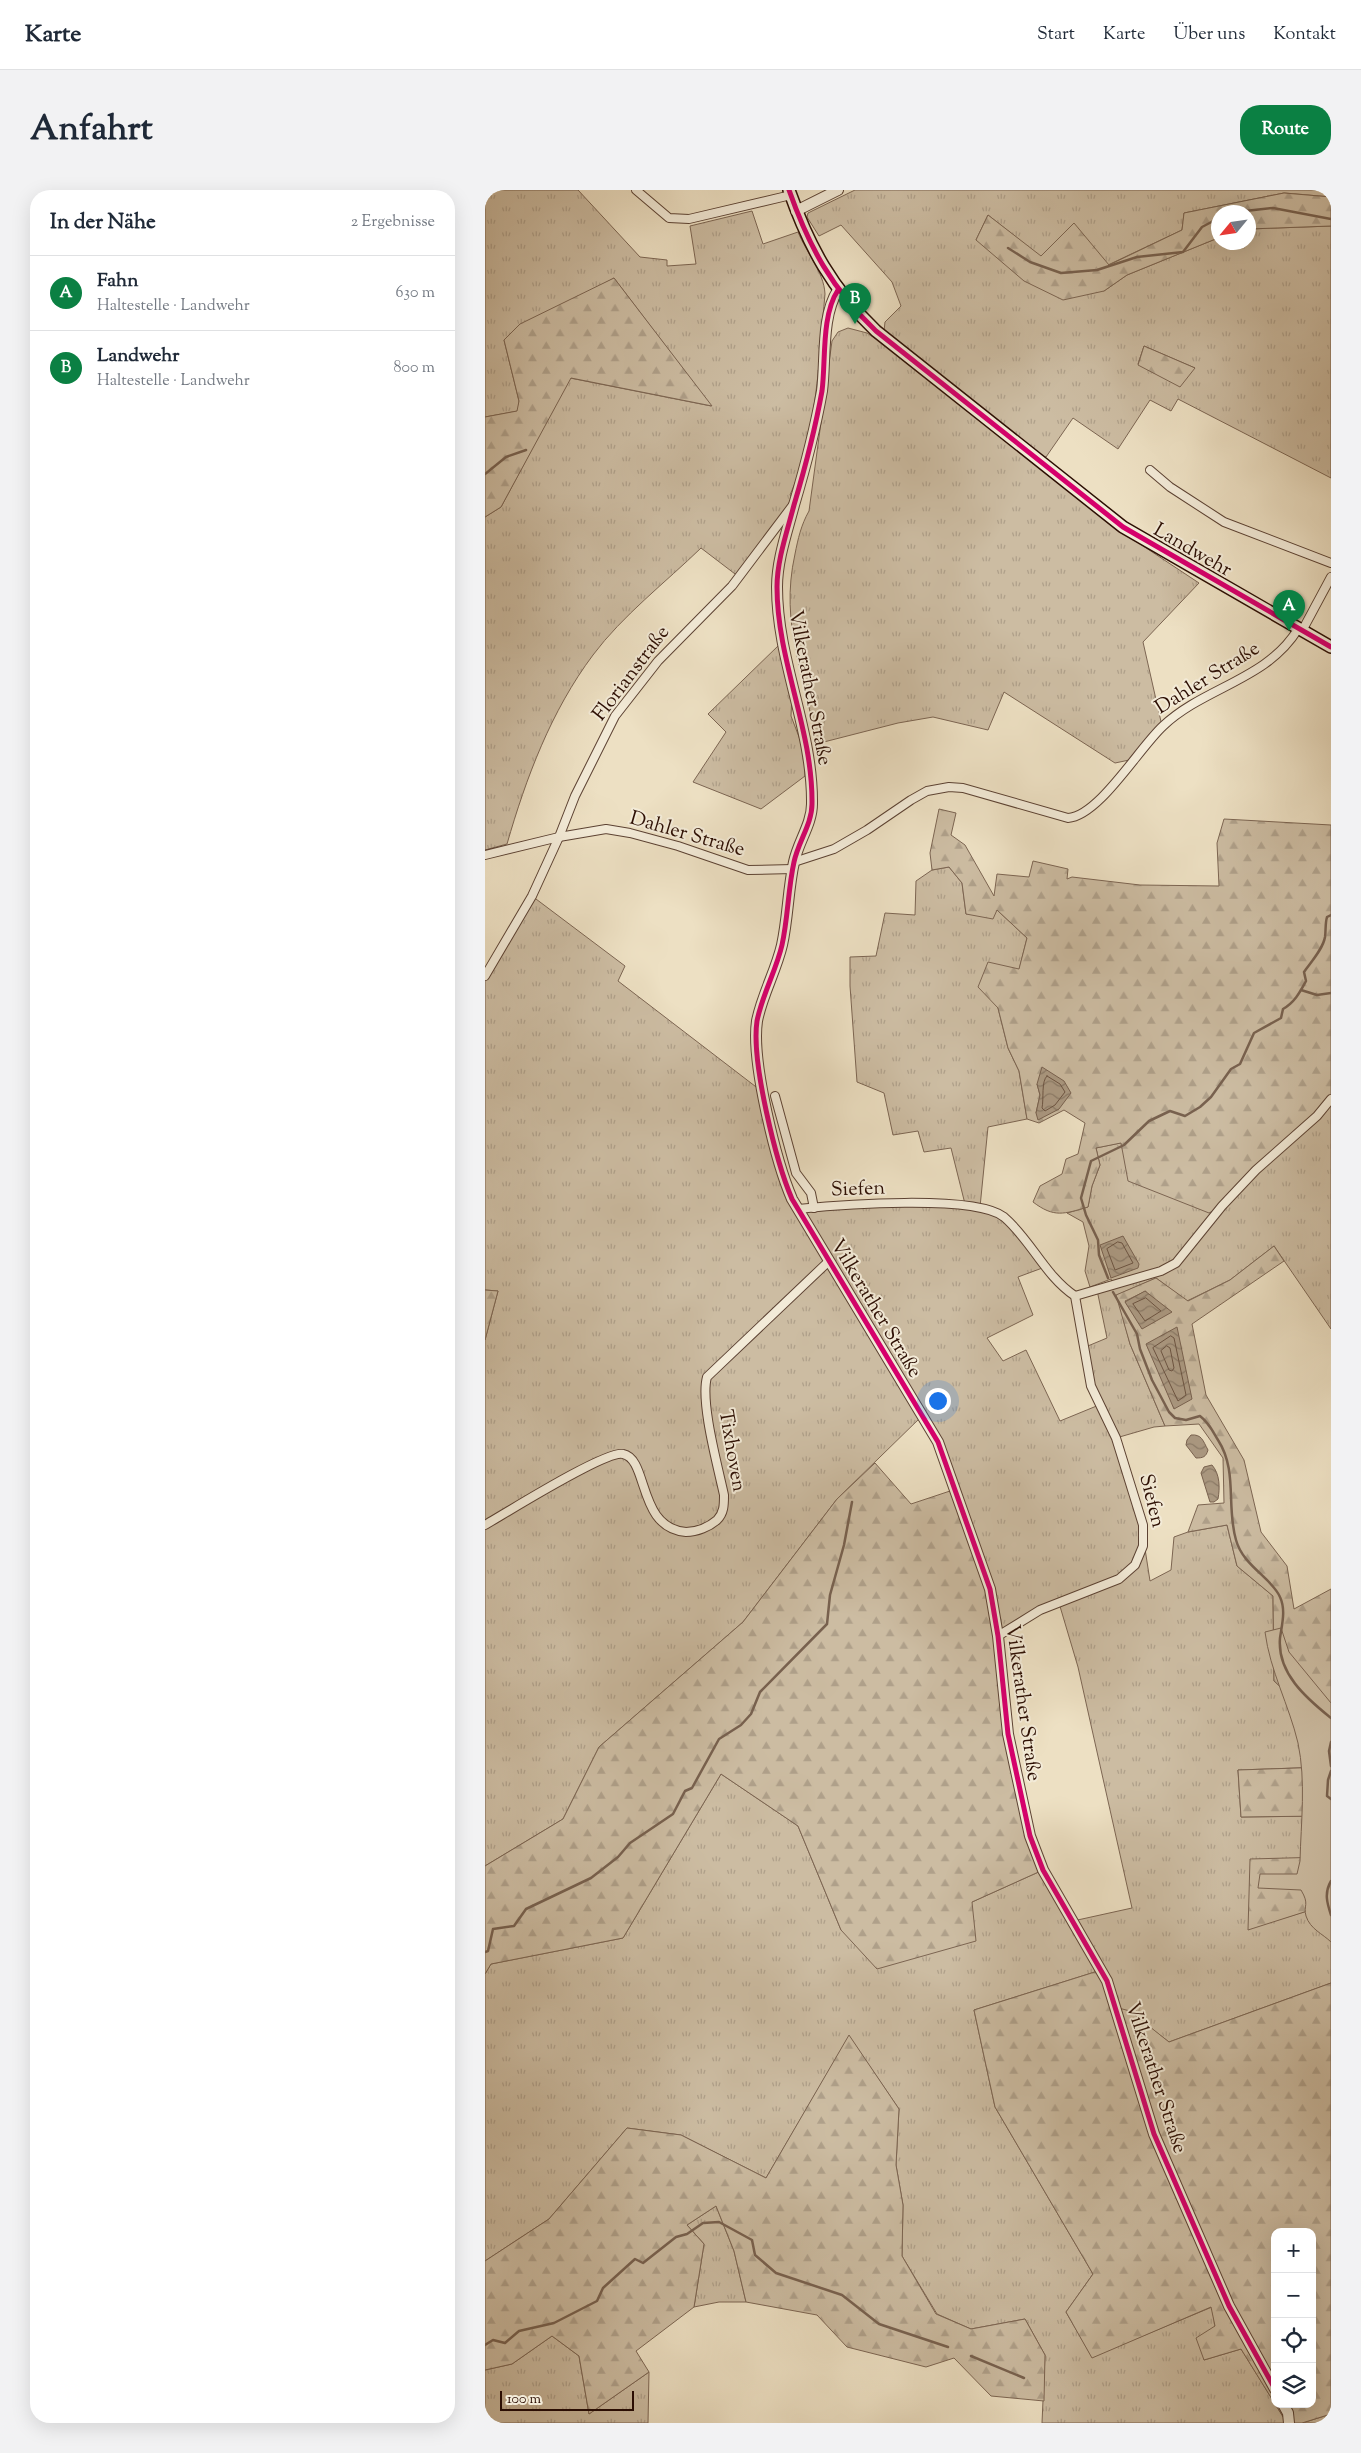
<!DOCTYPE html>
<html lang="de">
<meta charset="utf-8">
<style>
body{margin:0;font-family:"Sorts Mill Goudy",serif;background:#f2f2f3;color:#1f2937}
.controls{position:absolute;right:15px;bottom:15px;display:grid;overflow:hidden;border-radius:10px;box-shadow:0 5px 20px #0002}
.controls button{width:45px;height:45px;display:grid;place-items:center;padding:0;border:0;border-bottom:1px solid #e0e1e3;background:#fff;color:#1f2937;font:25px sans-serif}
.compass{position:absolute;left:726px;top:15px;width:45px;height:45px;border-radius:50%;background:#fff;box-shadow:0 5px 20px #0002;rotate:241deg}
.scale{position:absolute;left:15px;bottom:12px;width:134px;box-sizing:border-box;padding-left:5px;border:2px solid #2c0e03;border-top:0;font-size:14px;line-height:18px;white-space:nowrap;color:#2c0e03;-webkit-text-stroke:4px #f3ebd8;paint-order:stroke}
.you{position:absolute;left:452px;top:1210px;width:18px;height:18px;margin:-12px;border:4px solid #fff;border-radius:50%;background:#1a73e8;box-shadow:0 0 0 8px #1a73e833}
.badge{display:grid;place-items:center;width:32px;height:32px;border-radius:50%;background:#0b8043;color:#fff;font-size:16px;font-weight:700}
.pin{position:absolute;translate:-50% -41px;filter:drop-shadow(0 1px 2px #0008)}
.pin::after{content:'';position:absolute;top:26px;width:18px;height:15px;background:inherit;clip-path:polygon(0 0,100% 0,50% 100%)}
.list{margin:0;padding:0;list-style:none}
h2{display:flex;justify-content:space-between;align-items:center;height:65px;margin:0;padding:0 20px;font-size:21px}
h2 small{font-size:16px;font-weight:400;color:#747a83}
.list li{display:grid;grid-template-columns:32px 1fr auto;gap:15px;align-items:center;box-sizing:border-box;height:75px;padding:0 20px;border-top:1px solid #e0e1e3}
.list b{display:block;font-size:19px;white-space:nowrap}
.list p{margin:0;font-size:16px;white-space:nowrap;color:#747a83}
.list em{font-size:16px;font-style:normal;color:#747a83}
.icon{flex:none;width:28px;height:28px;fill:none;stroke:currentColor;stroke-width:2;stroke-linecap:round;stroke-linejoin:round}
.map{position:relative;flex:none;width:846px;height:2233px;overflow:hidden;border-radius:20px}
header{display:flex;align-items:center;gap:30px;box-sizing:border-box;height:70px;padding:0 25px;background:#fff;border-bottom:1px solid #e0e1e3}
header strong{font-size:24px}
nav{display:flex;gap:28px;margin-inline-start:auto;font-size:18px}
.intro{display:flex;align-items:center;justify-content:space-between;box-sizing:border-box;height:120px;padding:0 30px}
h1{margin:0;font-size:35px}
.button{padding:12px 22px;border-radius:20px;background:#0b8043;color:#fff;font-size:18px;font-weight:700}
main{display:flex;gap:30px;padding:0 30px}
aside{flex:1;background:#fff;border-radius:20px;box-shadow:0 5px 20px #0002}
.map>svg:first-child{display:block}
.grass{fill:url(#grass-tufts);stroke:#7c6552;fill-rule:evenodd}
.forest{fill:url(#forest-firs);stroke:#7c6552;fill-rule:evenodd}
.park{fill:#ccbca2;stroke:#7c6552}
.water{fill:url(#water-waves);stroke:#78614f}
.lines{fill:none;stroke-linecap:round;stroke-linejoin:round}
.shore{stroke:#6c5442;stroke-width:1}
.stream{stroke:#78614f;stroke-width:2.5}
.minor-casing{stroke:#5c4233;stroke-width:10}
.tertiary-casing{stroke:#5c4233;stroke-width:12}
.secondary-casing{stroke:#2c0e03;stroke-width:14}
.minor{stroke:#f3ebd8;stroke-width:8}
.tertiary{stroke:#f3ebd8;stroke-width:10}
.secondary{stroke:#f3ebd8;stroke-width:11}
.cycleway-casing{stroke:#f3ebd8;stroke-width:8}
.cycleway{stroke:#d6006c;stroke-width:5}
.labels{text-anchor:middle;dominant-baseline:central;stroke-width:4;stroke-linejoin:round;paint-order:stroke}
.street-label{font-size:20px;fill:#2c0e03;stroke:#f3ebd8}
</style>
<header>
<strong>Karte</strong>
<nav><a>Start</a><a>Karte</a><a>Über uns</a><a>Kontakt</a></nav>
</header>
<div class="intro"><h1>Anfahrt</h1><a class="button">Route</a></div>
<main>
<aside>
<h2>In der Nähe<small>2 Ergebnisse</small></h2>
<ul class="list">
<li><span class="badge">A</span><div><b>Fahn</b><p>Haltestelle · Landwehr</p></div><em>630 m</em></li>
<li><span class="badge">B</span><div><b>Landwehr</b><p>Haltestelle · Landwehr</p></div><em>800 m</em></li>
</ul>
</aside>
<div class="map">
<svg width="846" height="2233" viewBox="0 0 846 2233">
<defs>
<pattern id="grass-tufts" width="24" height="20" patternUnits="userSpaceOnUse" patternTransform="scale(1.25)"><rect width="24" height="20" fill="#ccbca2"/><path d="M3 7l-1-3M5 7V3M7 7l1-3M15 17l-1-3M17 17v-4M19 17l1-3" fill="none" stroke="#afa08a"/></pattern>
<pattern id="forest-firs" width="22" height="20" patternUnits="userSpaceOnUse" patternTransform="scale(1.25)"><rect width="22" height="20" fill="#ccbca2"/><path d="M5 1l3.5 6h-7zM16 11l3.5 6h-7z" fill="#afa08a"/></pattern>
<pattern id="water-waves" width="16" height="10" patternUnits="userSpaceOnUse" patternTransform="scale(1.25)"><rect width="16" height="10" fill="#ab9982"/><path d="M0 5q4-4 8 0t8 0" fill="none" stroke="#8b7b68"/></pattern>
</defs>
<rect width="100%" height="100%" fill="#ede0c3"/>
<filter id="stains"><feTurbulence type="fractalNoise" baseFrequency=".004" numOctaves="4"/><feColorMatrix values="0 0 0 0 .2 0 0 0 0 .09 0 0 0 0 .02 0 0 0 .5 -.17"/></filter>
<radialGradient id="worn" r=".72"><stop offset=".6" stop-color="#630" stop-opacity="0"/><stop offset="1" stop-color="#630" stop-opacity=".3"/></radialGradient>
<g class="grass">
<path d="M0,0H93L155,67L182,70V76L211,74L205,36L267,21L278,54L313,42C321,62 339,82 340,104C334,169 332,245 305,305L310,311L254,387L216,358C181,392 137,426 108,465C66,521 41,588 22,654L0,660V327L16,317L85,188L226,216L129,88L19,150L34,211L33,221L0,227Z"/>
<path d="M370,0H846V7L799,3L699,23L697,40L623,75L556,67L503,25L491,50L619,101L642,85L733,48L734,52H764V39L846,36V288L693,209L686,221L665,210L633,259L588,228L561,267L552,265L399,141L400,132L416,116L407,92L356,35L334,46L322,27L323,23ZM659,156L710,178L653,174Z"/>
<path d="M363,138L382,143L396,152L640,344L714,393L658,452L677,536L649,569L630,573L519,502L503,540L448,527L413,533L331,554C321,485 294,436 310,364C313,349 316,335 324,321L347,151L353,142Z"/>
<polygon points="294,455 307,504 306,526 319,560 320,586 276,619 208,592 241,542 223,524"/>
<polygon points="464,677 477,693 481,724 512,720 542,748 534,780 513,818 523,858 534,881 542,929 503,937 495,1017 518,1027 560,1077 533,1087 548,1125 502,1148 518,1171 541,1160 575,1231 614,1215 598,1158 622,1148 612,1100 628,1094 626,1089 605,1097 600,1081 604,1056 598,1032 582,1023 603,1017 607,996 615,975 611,958 846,909 846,1139 789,1056 745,1090 702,1111 671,1088 632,1105 645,1154 680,1236 669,1237 631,1248 654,1320 665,1391 686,1380 689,1347 703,1342 742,1335 752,1376 788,1406 789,1491 842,1538 841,1577 753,1580 756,1627 838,1626 839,1667 763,1739 835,1717 846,1748 846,1793 684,1852 645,1822 626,1816 613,1781 489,1820 510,1917 608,2084 581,2122 607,2167 727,2117 730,2136 719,2170 756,2159 802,2233 557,2233 560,2165 540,2129 486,2139 452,2124 417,2066 418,2015 411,1975 414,1919 364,1846 281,1988 196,1945 142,1938 64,2029 0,2071 0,1784 6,1774 138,1748 236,1584 313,1636 356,1740 487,1712 558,1680 588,1731 647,1718 593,1477 574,1413 513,1446 478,1319 437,1226 352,1309 258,1432 114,1557 78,1629 0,1676 0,1150 13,1101 0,1100 0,786 47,706 140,776 133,791 279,903 313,1019 480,1014 466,958 439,962 433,941 408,945 399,903 372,892 365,796 365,767 391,766 400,723 430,725 431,691 447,680"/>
<polygon points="231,2016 249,2061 261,2112 234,2112 209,2117 219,2054 202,2035"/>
<polygon points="67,2146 94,2166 104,2224 164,2182 163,2233 0,2233 0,2180 27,2174"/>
<polygon points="846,2224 846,2233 817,2233"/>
</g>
<g class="forest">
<polygon points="799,3 846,7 846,36 764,39 764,22 734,22 733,48 642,85 619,101 578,110 539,91 491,50 503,25 556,66 589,33 624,75 697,40 699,23"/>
<polygon points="129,88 227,216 86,188 16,317 0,327 0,227 32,221 34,211 19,150 35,134"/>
<polygon points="659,156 710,178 695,197 653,175"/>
<path d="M454,619L471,623L466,645L480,655L509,706L512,684L544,687L548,671L583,679L582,689L587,687L655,695L734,696L732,653L739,629L846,635V909L737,1016L724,1023L643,991L636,953L611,958L615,975L607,996L603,1017C579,1024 569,1028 548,1012L555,996L577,984L581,969L593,964L600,933L579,920L554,933L542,929L534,881L523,858L513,818L493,797L503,772L534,779L542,748L512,720L508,729L481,724L477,693L464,677L447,680L445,663ZM552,894L574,919L551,923L555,905Z"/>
<path d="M789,1056L799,1071L707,1134L721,1205L759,1270L776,1342L802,1376L809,1419L846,1399V1748L835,1717L763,1740L765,1669L839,1667L837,1626L756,1627L753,1580L841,1577L842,1539L789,1491L788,1406L752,1376L742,1335L703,1342L713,1315L739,1313L738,1268L714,1234L680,1236L645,1154L631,1105L671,1088L703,1111L745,1090ZM661,1101L652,1130L640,1111Z"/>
<polygon points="0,1100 13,1101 0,1150"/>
<polygon points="390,1273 426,1314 471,1299 505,1399 523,1544 558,1680 487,1712 491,1751 392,1779 356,1740 313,1636 236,1584 138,1748 6,1774 0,1784 0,1676 78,1629 114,1557 258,1432 352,1309"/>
<polygon points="613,1781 626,1816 645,1821 684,1852 846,1793 846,2224 817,2233 802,2233 790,2214 827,2214 827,2042 790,2042 790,2214 756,2159 719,2170 711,2148 730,2136 726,2117 607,2168 581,2122 608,2084 510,1917 489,1820"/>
<polygon points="364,1845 414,1919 411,1975 418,2015 417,2066 451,2124 486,2139 540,2129 560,2165 559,2211 506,2206 469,2168 441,2177 362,2157 332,2125 261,2112 249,2061 231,2016 202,2035 219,2054 209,2117 151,2161 164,2182 104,2224 94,2166 67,2146 27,2174 0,2180 0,2071 64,2029 142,1938 196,1945 281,1988"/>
</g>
<path class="park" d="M796,1438L804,1462L846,1513V1752C838,1744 825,1739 821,1726C818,1715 825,1715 816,1700L773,1698L775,1684H812L815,1671C816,1632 821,1591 813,1553C804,1515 785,1481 780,1442Z"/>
<g class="water">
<polygon points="557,877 579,891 586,903 574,919 553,930 551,923 555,905 552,894"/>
<polygon points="638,1046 654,1074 653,1078 626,1088 615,1055"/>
<polygon points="660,1101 687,1122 657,1139 640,1112"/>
<polygon points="692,1137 707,1209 689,1219 661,1154"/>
<path d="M706,1245C717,1244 718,1251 723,1260C721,1267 718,1268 711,1268L701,1255L702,1250Z"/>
<path d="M727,1275C735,1284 735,1298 733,1309L729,1312H725L716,1283L719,1277Z"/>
</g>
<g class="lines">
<g class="shore">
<path d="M562,886L575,894L580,902L570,915L560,921L557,918C559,909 556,891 562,886Z"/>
<polygon points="633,1052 637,1053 648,1073 630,1080 622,1059"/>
<polygon points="661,1108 676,1121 660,1131 648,1114"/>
<polygon points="686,1146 689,1148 701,1205 693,1211 668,1158"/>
<polygon points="682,1156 685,1158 689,1178 687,1181 684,1180 676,1161"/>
</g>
<g class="stream">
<polyline points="751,22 788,18 846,29"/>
<polyline points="523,58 545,72 576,83 612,80 652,67 698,62 717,37 734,28"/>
<polyline points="0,284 21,267 41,260"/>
<polyline points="816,800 832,805 846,803"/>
<path d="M623,1088L614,1065L613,1050L601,1025L596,1008L606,971L639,955L664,931L685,921L700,926L715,917L726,907L746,879L755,874L769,843L796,828L798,819C810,812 815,802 821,791L819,782C826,772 838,759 840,747C841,740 840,734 842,727L846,725"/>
<path d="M628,1102L652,1144L655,1159L667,1190L684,1222L690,1228L701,1230L715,1226C724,1233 727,1240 733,1250C753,1281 741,1316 751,1350C758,1376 787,1388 795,1407C801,1420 797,1434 795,1448C792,1483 821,1508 846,1528"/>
<polyline points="846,1552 844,1561 846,1576"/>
<polyline points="846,1581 843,1590 842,1606 846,1609"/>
<path d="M846,1691C839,1703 842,1713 846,1725"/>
<polyline points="0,1762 3,1761 8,1739 29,1736 41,1719 106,1688 133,1667 145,1653 188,1624 200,1601 207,1598 234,1549 256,1535 266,1524 275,1502 342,1434 345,1405 359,1355 367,1312"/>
<polyline points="0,2155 8,2150 20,2153 34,2141 69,2133 112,2111 118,2098 150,2069 158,2073 191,2047 202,2044 218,2033 234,2032 267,2050 270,2065 291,2083 357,2105 394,2134 463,2157"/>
<polyline points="486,2166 539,2188"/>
</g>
<g class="minor-casing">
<g id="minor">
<polyline points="151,0 184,28 204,29 306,5"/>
<polyline points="665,280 685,297 739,332 846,373"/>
<polyline points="817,441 846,387"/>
<polyline points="0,665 74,647 121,639 145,643 193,656 263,680 308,679"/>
<path d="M309,672L349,659L382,640L426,610L442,601L464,597L478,598L583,628C614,626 654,558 678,536C719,497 782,490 813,439"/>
<polyline points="0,786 47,706 74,647 90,606 130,526 173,471 247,396 308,315"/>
<polyline points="290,906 311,983 326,1003 329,1018"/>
<path d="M313,1019C353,1015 489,1004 519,1027C546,1050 560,1086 590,1106L606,1196L631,1248L658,1335V1356L650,1375L634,1389L555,1420L513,1446"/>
<polyline points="590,1106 676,1081 691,1073 737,1016 771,980 832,926 846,909"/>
<path d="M0,1335C21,1323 121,1260 138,1264C164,1269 152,1338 201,1342C212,1342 224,1337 232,1330C239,1323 239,1315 239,1305C233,1277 215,1212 222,1187L344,1071"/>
</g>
</g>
<g class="tertiary-casing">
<g id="tertiary">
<polyline points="311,21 353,0"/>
<path d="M353,100C336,126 341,171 337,201C330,240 320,278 309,315C302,342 292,370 292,397C292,471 328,540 327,614C327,634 313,652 309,672C303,699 303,728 297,755C291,781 277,805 272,831C266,871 291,972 307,1009L453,1252L505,1399L513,1446L523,1544L545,1646L558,1680L622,1791L669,1944L744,2116L790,2199"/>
<polyline points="798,2214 803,2223 804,2233"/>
</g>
</g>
<g class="secondary-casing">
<path id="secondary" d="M304,0C324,57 347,99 391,141L638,337L846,457"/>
</g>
<use href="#minor" class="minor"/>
<use href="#tertiary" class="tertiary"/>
<use href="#secondary" class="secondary"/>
<g class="cycleway-casing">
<g id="cycleway">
<path d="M304,0C324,57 347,99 391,141L638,337L846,457"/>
<path d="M353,100C336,126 341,171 337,201C330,240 320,278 309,315C302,342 292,370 292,397C292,471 328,540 327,614C327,634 313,652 309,672C303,699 303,728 297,755C291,781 277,805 272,831C266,871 291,972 307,1009L453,1252L505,1399L513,1446L523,1544L545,1646L558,1680L622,1791L669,1944L744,2116L790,2199"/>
</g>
</g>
<use href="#cycleway" class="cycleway"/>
</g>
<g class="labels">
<g class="street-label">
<text transform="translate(707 361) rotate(30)">Landwehr</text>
<text transform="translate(147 484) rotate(-53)">Florianstraße</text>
<text transform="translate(723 489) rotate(-32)">Dahler Straße</text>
<text transform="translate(324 498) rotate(79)">Vilkerather Straße</text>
<text transform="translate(202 645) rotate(16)">Dahler Straße</text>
<text transform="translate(373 1000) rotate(-2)">Siefen</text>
<text transform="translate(390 1119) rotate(59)">Vilkerather Straße</text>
<text transform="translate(246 1261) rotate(80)">Tixhoven</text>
<text transform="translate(666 1311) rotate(76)">Siefen</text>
<text transform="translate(537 1513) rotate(82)">Vilkerather Straße</text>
<text transform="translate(670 1888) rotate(72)">Vilkerather Straße</text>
</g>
</g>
<rect width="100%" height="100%" filter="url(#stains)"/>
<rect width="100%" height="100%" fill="url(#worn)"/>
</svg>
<div class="controls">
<button>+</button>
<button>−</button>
<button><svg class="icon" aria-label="locate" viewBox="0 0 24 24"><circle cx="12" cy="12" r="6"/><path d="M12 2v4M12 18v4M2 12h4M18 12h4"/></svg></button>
<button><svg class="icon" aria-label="layers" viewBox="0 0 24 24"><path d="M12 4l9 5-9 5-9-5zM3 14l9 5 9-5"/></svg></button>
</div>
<svg class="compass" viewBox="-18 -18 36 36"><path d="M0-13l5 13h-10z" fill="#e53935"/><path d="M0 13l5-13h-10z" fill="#747a83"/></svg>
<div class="scale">100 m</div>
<div class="you"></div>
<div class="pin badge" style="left:804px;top:441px">A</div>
<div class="pin badge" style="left:370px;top:134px">B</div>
</div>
</main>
